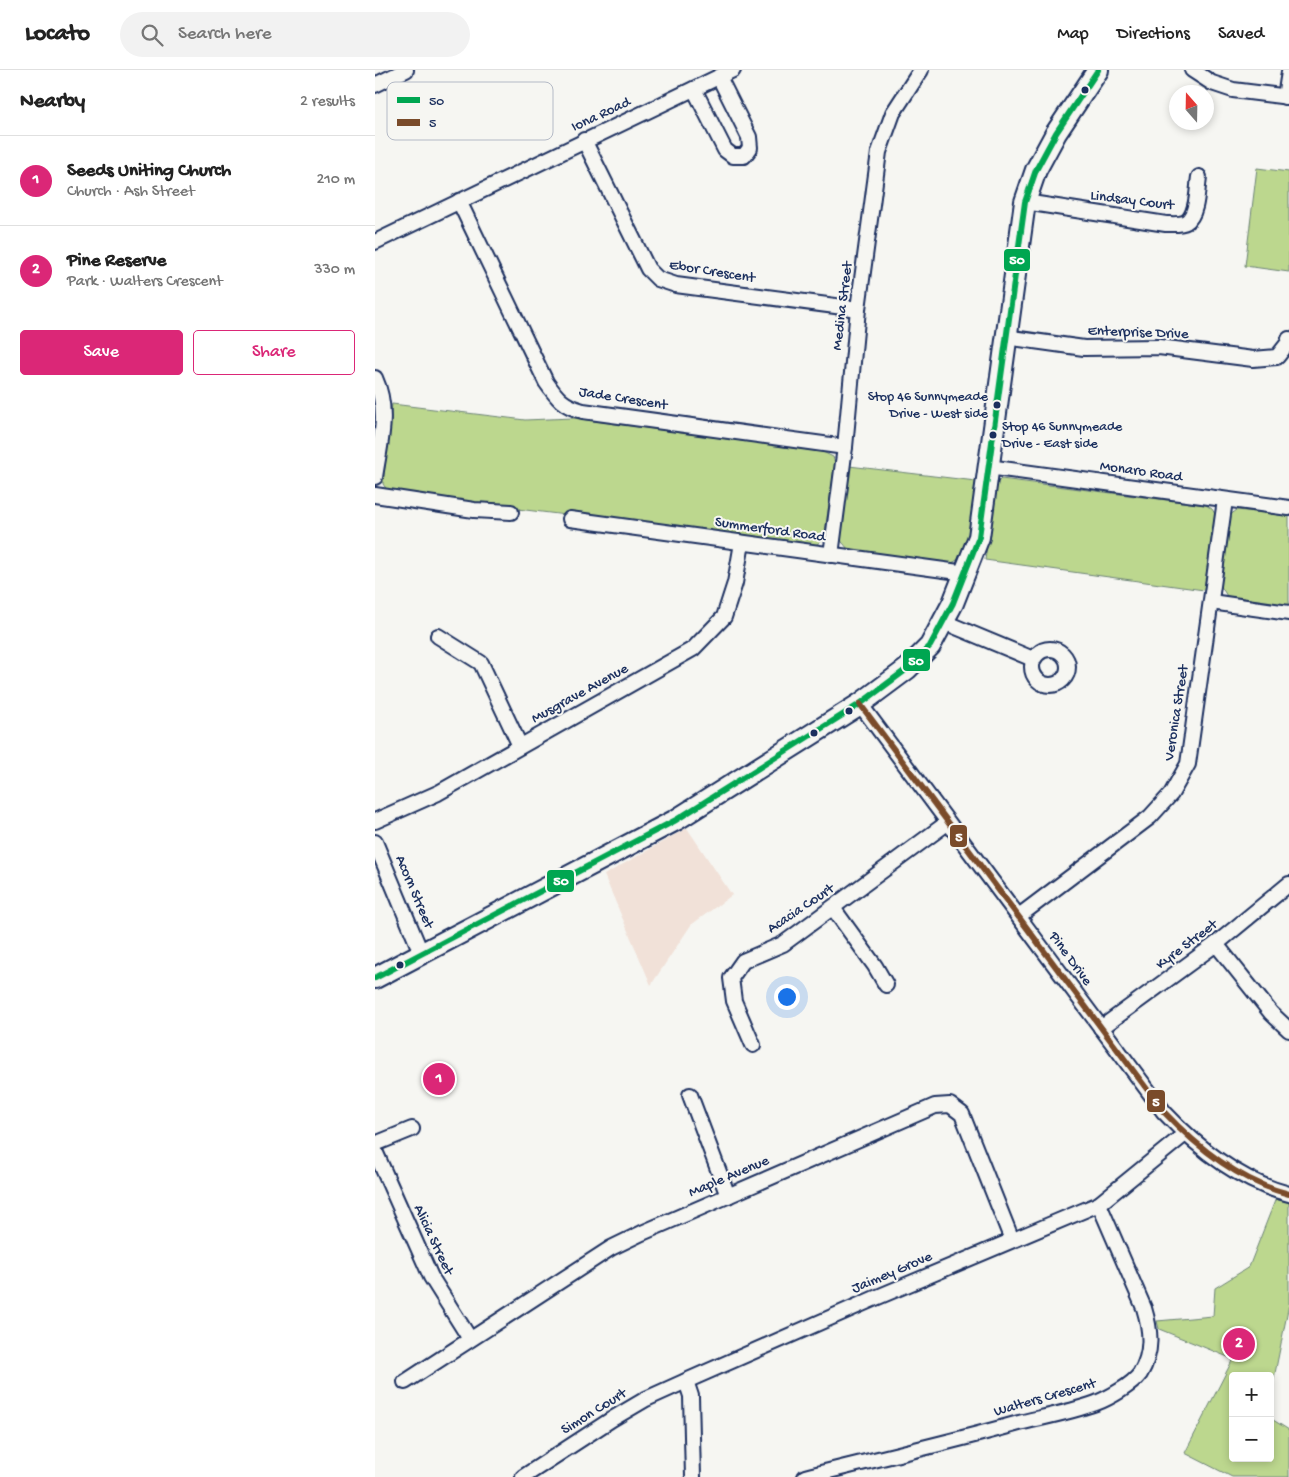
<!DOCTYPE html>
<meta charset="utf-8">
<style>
body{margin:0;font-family:"Gochi Hand",sans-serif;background:#f2f2f2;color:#222}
.controls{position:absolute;right:15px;bottom:15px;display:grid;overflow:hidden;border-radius:5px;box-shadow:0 2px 8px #0003}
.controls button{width:45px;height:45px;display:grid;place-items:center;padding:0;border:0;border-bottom:1px solid #e0e0e0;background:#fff;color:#222;font:25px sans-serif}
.compass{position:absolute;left:794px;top:15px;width:45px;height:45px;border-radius:50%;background:#fff;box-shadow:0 2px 8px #0003;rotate:340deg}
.you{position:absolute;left:411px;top:926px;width:18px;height:18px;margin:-12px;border:4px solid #fff;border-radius:50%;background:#1a73e8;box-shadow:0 0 0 8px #1a73e833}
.badge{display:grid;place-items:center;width:32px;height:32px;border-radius:50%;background:#db2777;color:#fff;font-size:16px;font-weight:700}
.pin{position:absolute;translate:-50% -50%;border:2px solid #fff;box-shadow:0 1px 5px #0006}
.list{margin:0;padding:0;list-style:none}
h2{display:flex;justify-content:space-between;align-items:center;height:65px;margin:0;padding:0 20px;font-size:21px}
h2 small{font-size:16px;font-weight:400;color:#767676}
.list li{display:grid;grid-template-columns:32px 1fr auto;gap:15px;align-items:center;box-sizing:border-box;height:90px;padding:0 20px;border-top:1px solid #e0e0e0}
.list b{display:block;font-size:19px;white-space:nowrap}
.list p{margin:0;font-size:16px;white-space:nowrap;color:#767676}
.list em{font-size:16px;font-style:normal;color:#767676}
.actions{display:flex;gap:10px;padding:15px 20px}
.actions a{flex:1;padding:11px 0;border:1px solid #db2777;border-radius:5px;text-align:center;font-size:18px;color:#db2777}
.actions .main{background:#db2777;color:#fff}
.icon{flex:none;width:28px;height:28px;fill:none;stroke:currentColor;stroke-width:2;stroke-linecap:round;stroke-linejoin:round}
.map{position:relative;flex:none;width:914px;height:1407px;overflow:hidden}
header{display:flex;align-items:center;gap:30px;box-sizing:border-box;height:70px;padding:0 25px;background:#fff;border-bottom:1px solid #e0e0e0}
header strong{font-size:24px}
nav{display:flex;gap:28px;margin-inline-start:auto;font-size:18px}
.search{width:350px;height:45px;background:#f2f2f2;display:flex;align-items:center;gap:12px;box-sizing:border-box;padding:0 18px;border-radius:28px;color:#767676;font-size:19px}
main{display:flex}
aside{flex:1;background:#fff}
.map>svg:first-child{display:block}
.built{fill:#f1e1d8}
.green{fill:#bcd78e;stroke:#6c8376}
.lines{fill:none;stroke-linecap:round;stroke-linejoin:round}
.street-casing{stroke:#1b2f5e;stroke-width:18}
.secondary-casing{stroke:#1b2f5e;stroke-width:24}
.street{stroke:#f6f6f2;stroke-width:14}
.secondary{stroke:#f6f6f2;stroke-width:20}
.bus-1-casing{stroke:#f6f6f2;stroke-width:10}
.bus-2-casing{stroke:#f6f6f2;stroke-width:10}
.bus-1{stroke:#00a651;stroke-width:6}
.bus-2{stroke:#7a4b2a;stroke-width:6}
.bus-dot{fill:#1b2f5e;stroke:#f6f6f2;stroke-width:2}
.labels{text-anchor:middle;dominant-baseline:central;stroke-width:4;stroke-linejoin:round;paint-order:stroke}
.bus-label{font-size:14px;fill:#1b2f5e;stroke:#f6f6f2;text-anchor:end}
.street-label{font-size:15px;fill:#1b2f5e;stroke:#f6f6f2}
.key{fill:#f6f6f2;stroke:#b4bac6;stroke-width:1}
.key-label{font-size:14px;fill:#1b2f5e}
.line-badge{stroke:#f6f6f2;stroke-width:2}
.badge-label{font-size:14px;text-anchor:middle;font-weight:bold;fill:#fff}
</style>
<header>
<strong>Locato</strong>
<div class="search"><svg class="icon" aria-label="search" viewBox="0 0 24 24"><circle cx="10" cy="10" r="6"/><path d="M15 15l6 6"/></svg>Search here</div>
<nav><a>Map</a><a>Directions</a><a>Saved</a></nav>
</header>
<main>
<aside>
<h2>Nearby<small>2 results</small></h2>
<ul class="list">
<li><span class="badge">1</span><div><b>Seeds Uniting Church</b><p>Church · Ash Street</p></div><em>210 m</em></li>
<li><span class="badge">2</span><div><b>Pine Reserve</b><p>Park · Walters Crescent</p></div><em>330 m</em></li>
</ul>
<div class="actions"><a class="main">Save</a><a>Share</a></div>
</aside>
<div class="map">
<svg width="914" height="1407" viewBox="0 0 914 1407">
<rect width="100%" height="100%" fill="#f6f6f2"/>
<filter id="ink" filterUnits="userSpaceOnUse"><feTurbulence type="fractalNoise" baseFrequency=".02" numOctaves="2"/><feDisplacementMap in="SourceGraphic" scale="10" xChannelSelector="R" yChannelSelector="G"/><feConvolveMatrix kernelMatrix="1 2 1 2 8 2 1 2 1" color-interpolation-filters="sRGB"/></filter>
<g filter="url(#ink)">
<polygon class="built" points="312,758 357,825 316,855 276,915 229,805"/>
<g class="green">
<polygon points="882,98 914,102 914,202 870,196"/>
<polygon points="17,334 150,350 198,348 448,382 458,387 460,393 449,468 440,476 14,423 8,414"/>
<polygon points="474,396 601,411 591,485 577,493 473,479 463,467"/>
<polygon points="626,409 831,435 837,439 840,444 829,520 610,490 621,414"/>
<polygon points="862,440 914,446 914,535 852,526 845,515 855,445"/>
<polygon points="901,1128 914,1132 914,1234 895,1328 895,1306 858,1306 858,1388 895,1388 895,1348 914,1360 914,1407 857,1407 810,1383 858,1289 784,1259 782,1251 838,1246 840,1218 874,1197"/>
</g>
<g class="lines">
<g class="street-casing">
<g id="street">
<polyline points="817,0 837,13 858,20 914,27"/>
<polyline points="0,15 31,0"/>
<polyline points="319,19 350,80 358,86 369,86 375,78 374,67 344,7"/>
<polyline points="910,27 914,2"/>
<polyline points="209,70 273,199 283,209 301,215 483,239"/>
<path d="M84,131L171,312C182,328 188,336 208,341L470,377"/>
<path d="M650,132L791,154C797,154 806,155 811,152C823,144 822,119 824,107"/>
<polyline points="0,172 358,0"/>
<polyline points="630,267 709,278 784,277 878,289 902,287 913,273 914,269"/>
<path d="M0,308C15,341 5,373 0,407"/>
<polyline points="613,397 914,438"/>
<polyline points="0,425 99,440 136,442"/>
<polyline points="195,449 591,503"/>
<polyline points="456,485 470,377 483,239 504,82 518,43 546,0"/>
<polyline points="836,532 914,543"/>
<polyline points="569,552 658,589"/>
<polyline points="63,566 106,593 145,676"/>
<circle cx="675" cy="597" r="18"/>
<path d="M485,634L789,1042C822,1077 866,1112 914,1124"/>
<polyline points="0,751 63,723 318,579 349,547 360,513 367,473"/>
<polyline points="0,772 47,885"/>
<polyline points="458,838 500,896 511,915"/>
<polyline points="644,846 775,747 796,724 813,694 850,430"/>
<polyline points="841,874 896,943 914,960"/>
<polyline points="726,958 841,874 914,814"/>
<polyline points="378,975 359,931 356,908 368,891 408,874 572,753"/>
<polyline points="315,1025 353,1126"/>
<polyline points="0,1074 37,1059"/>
<polyline points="0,1081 56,1207 95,1269"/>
<polyline points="30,1312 236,1178 267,1163 560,1036 575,1035 587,1044 637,1170"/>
<polyline points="148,1407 237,1349 271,1329 311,1311"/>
<polyline points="318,1407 316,1326 311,1311 498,1229 724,1134 810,1064"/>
<path d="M430,1407C501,1389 573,1373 644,1353C669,1347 696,1342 721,1333C734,1328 757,1315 765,1304C778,1282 776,1261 769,1238L724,1134"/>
</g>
</g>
<g class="secondary-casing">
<polyline id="secondary" points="0,908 301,750 485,634 532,599 555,576 578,533 604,467 650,132 661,100 681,63 723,0"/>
</g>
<use href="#street" class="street"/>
<use href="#secondary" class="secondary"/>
<g class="bus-1-casing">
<polyline id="bus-1" points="0,908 301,750 485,634 532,599 555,576 578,533 604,467 650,132 661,100 681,63 723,0"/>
</g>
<g class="bus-2-casing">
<path id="bus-2" d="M485,634L789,1042C822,1077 866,1112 914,1124"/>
</g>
<use href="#bus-1" class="bus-1"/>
<use href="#bus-2" class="bus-2"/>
</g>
</g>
<g class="bus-dot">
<circle cx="710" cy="20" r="4.5"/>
<circle cx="622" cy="335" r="4.5"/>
<circle cx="618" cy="365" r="4.5"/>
<circle cx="474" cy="641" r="4.5"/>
<circle cx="439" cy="663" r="4.5"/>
<circle cx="25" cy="895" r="4.5"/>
</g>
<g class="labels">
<g class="bus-label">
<text x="613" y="327">Stop 46 Sunnymeade<tspan x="613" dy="17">Drive - West side</tspan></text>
<text x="627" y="357" text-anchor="start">Stop 46 Sunnymeade<tspan x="627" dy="17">Drive - East side</tspan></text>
</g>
<g class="street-label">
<text transform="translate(226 45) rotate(-25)">Iona Road</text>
<text transform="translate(757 131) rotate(7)">Lindsay Court</text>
<text transform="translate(337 202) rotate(9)">Ebor Crescent</text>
<text transform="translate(468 236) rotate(-83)">Medina Street</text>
<text transform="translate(763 263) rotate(2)">Enterprise Drive</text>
<text transform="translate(248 329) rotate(9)">Jade Crescent</text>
<text transform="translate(766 402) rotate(8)">Monaro Road</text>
<text transform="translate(395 460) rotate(8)">Summerford Road</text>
<text transform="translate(205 624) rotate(-29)">Musgrave Avenue</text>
<text transform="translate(802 643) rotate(-81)">Veronica Street</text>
<text transform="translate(39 822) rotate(67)">Acorn Street</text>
<text transform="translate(426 839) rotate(-34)">Acacia Court</text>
<text transform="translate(812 875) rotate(-37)">Kyre Street</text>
<text transform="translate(695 889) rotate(54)">Pine Drive</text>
<text transform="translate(354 1107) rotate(-23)">Maple Avenue</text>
<text transform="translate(58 1170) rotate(65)">Alicia Street</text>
<text transform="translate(517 1203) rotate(-23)">Jaimey Grove</text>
<text transform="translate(670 1328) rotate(-16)">Walters Crescent</text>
<text transform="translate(219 1342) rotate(-32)">Simon Court</text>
</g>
</g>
<rect x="12" y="12" width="166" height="58" rx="8" class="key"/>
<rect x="22" y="27" width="23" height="6" fill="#00a651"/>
<rect x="22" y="49" width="23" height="7" fill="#7a4b2a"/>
<g class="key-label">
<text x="54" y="35">50</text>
<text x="54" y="57">5</text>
</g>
<g class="line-badge">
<rect x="628" y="178" width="28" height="24" rx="5" fill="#00a651"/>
<rect x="527" y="578" width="29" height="24" rx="5" fill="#00a651"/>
<rect x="574" y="754" width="19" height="24" rx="5" fill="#7a4b2a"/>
<rect x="171" y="799" width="29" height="24" rx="5" fill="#00a651"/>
<rect x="771" y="1019" width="20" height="24" rx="5" fill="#7a4b2a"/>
</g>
<g class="badge-label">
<text x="642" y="194">50</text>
<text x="541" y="595">50</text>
<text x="584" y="771">5</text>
<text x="186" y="815">50</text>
<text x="781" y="1036">5</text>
</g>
</svg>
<div class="controls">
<button>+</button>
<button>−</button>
</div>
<svg class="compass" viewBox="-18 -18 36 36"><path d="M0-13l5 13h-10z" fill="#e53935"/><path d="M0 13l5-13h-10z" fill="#767676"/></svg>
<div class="you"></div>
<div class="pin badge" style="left:64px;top:1009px">1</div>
<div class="pin badge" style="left:864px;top:1274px">2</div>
</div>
</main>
